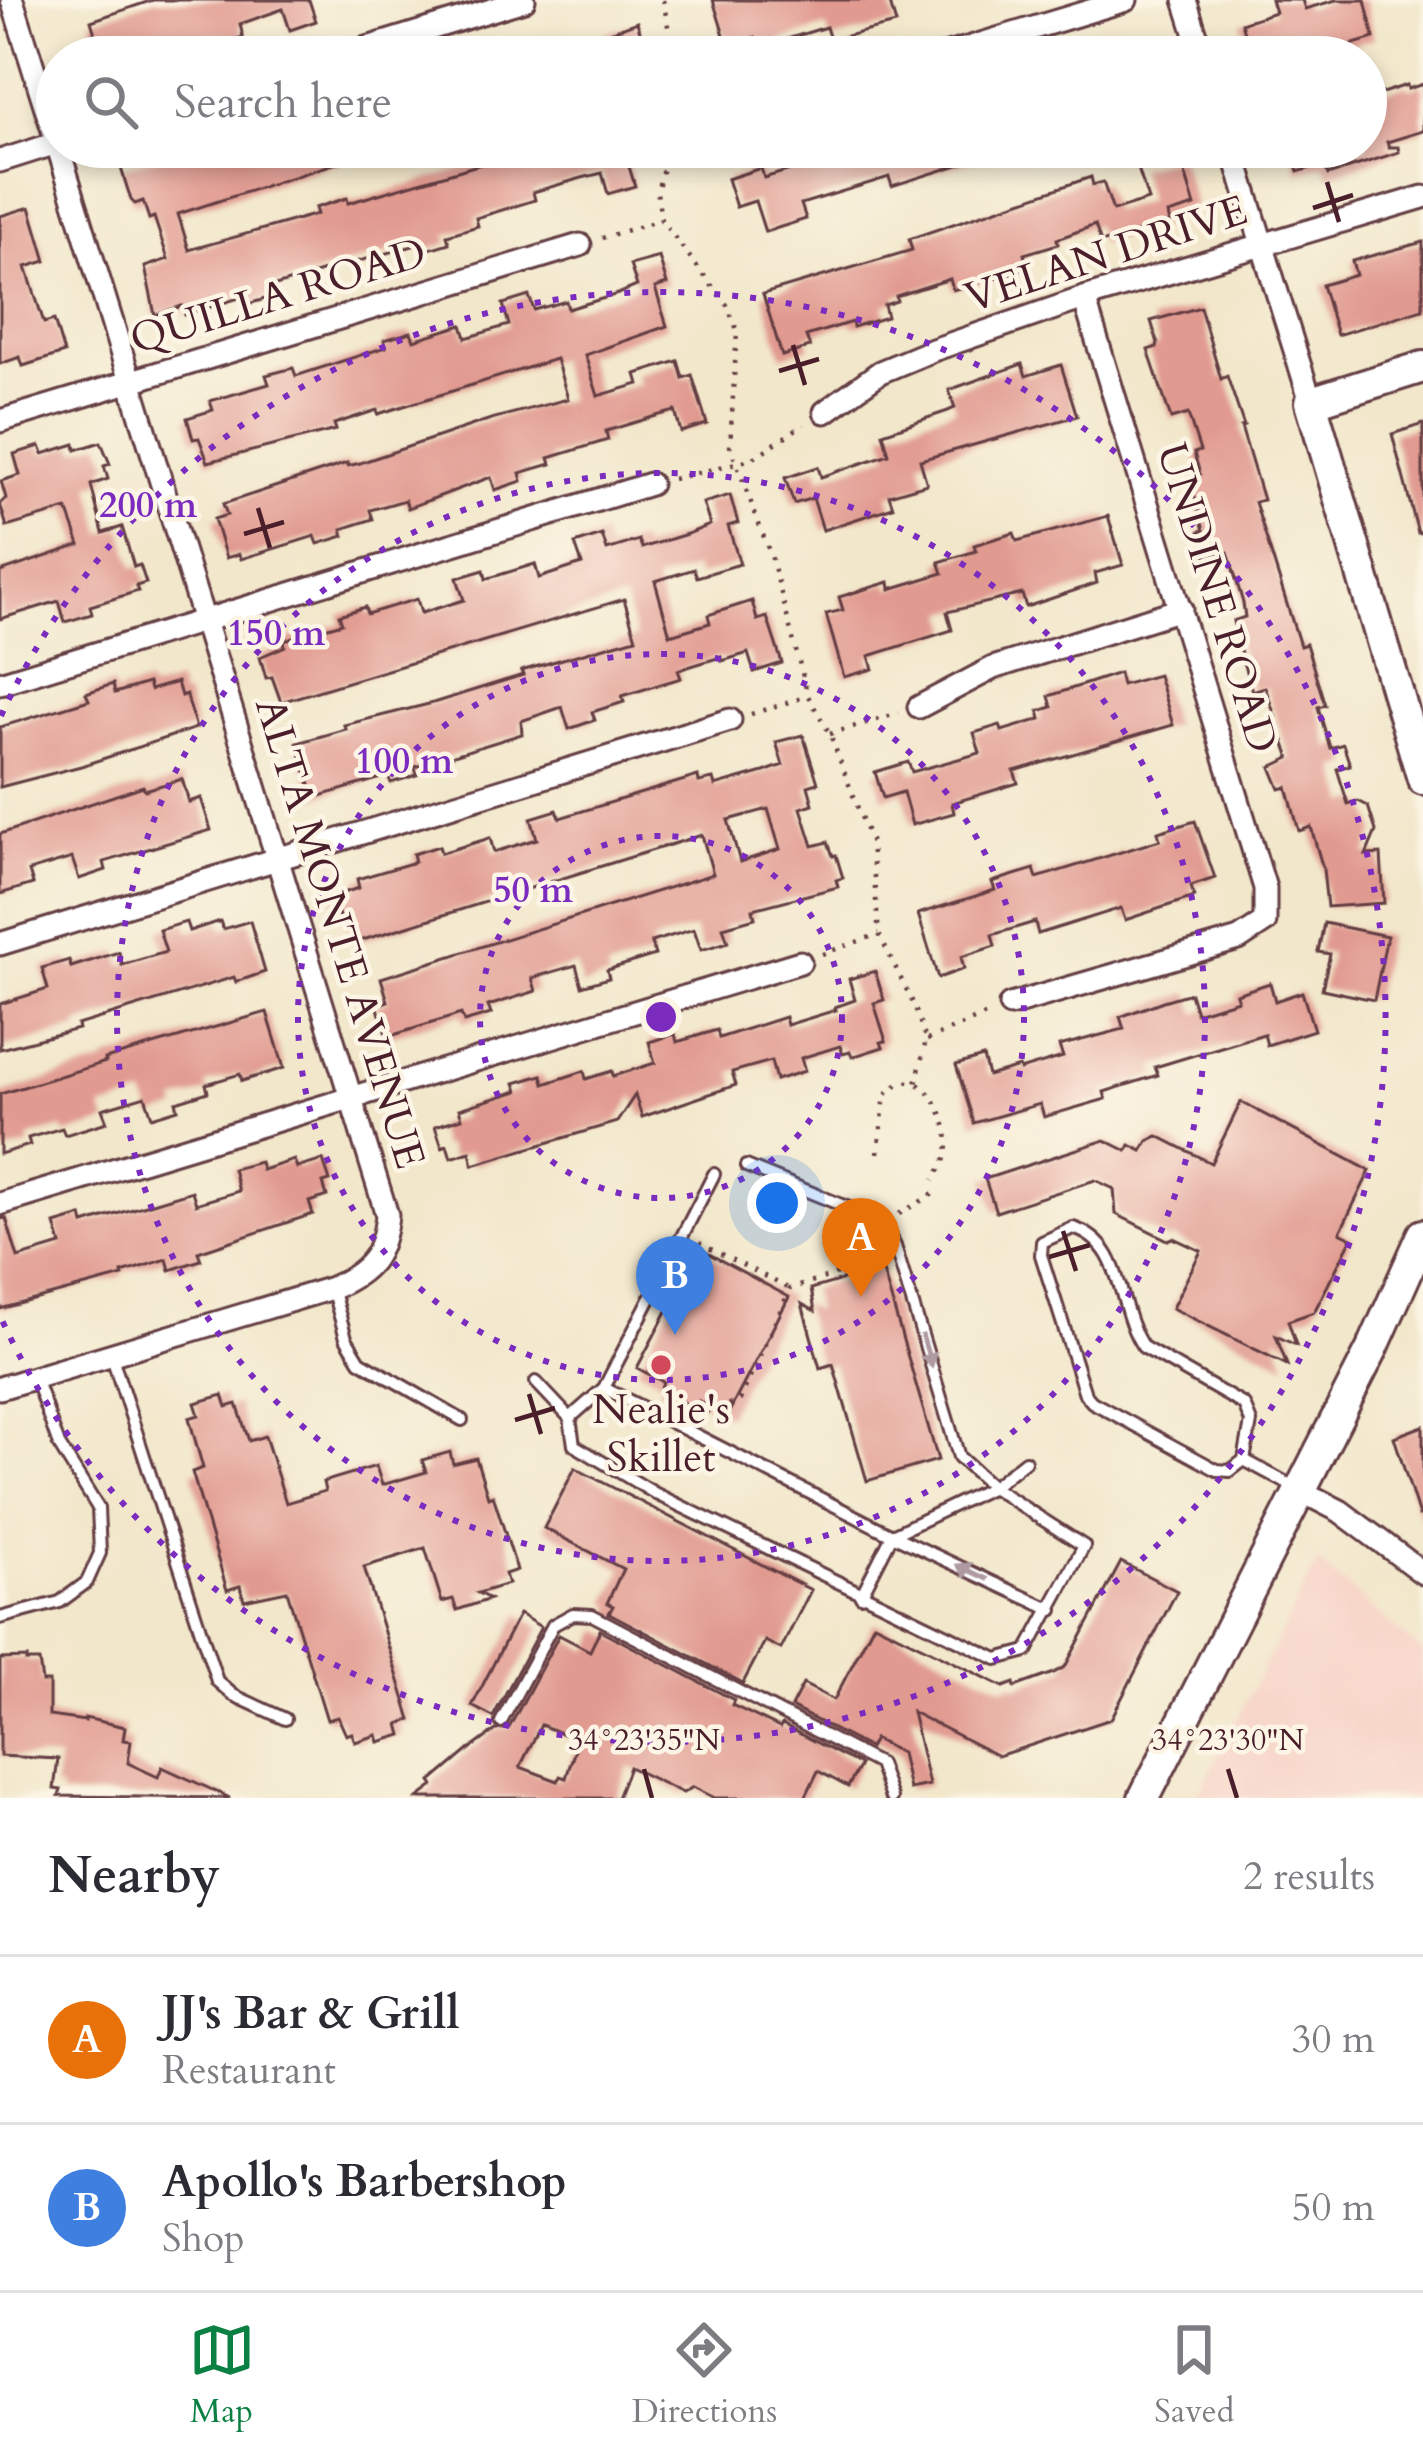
<!DOCTYPE html>
<meta charset="utf-8">
<style>
body{margin:0;font-family:Cardo,serif;background:#f7f7f7;color:#2b2b33}
.you{position:absolute;left:777px;top:1203px;width:42px;height:42px;margin:-30px;border:9px solid #fff;border-radius:50%;background:#1a73e8;box-shadow:0 0 0 18px #1a73e833}
.badge{display:grid;place-items:center;width:78px;height:78px;border-radius:50%;background:#0b8043;color:#fff;font-size:39px;font-weight:700}
.pin{position:absolute;translate:-50% -99px;filter:drop-shadow(0 3px 6px #0008)}
.pin::after{content:'';position:absolute;top:63px;width:42px;height:36px;background:inherit;clip-path:polygon(0 0,100% 0,50% 100%)}
.list{margin:0;padding:0;list-style:none}
h2{display:flex;justify-content:space-between;align-items:center;height:156px;margin:0;padding:0 48px;font-size:51px}
h2 small{font-size:39px;font-weight:400;color:#7c7c81}
.list li{display:grid;grid-template-columns:78px 1fr auto;gap:36px;align-items:center;box-sizing:border-box;height:168px;padding:0 48px;border-top:3px solid #e1e1e2}
.list b{display:block;font-size:45px;white-space:nowrap}
.list p{margin:0;font-size:39px;white-space:nowrap;color:#7c7c81}
.list em{font-size:39px;font-style:normal;color:#7c7c81}
.icon{flex:none;width:66px;height:66px;fill:none;stroke:currentColor;stroke-width:2;stroke-linecap:round;stroke-linejoin:round}
.map{position:relative;flex:none;width:1423px;height:1798px;overflow:hidden}
.search{position:absolute;background:#fff;box-shadow:0 6px 18px #0003;left:36px;right:36px;top:36px;height:132px;display:flex;align-items:center;gap:30px;box-sizing:border-box;padding:0 42px;border-radius:66px;color:#7c7c81;font-size:45px}
.sheet{height:492px;background:#fff}
nav{display:flex;justify-content:space-around;align-items:center;box-sizing:border-box;height:168px;border-top:3px solid #e1e1e2;background:#fff;font-size:33px;color:#7c7c81}
nav a{display:grid;justify-items:center;gap:6px}
nav .on{color:#0b8043}
.map>svg:first-child{display:block}
.built{fill:#f7d1c6}
.building{fill:#e19a90;fill-rule:evenodd}
.lines{fill:none;stroke-linecap:round;stroke-linejoin:round}
.lane-casing{stroke:#633d43;stroke-width:16}
.street-casing{stroke:#633d43;stroke-width:27}
.secondary-casing{stroke:#633d43;stroke-width:36}
.path{stroke:#633d43;stroke-width:4.5;stroke-dasharray:3 9;stroke-linecap:butt}
.lane{stroke:#fff;stroke-width:10}
.street{stroke:#fff;stroke-width:21}
.secondary{stroke:#fff;stroke-width:30}
.oneway{fill:#ae9aa0}
.ticks{fill:none;stroke:#4a1f2b;stroke-width:4.5}
.ring{fill:none;stroke:#7b2cbf;stroke-width:6;stroke-dasharray:6 12}
.poi-dot{fill:#d1495b;stroke:#fcf5e5;stroke-width:4.5}
.labels{text-anchor:middle;dominant-baseline:central;stroke-width:9;stroke-linejoin:round;paint-order:stroke}
.street-label{font-size:42px;fill:#4a1f2b;stroke:#fcf5e5}
.poi-label{font-size:42px;fill:#4a1f2b;stroke:#fcf5e5}
.ticks-label{font-size:30px;text-anchor:middle;fill:#4a1f2b;stroke:#fcf5e5;stroke-width:9;stroke-linejoin:round;paint-order:stroke}
.centre{fill:#7b2cbf;stroke:#fcf5e5;stroke-width:6}
.ring-label{font-size:36px;text-anchor:middle;font-weight:bold;fill:#7b2cbf;stroke:#fcf5e5;stroke-width:9;stroke-linejoin:round;paint-order:stroke}
</style>
<div class="map">
<svg width="1423" height="1798" viewBox="0 0 1423 1798">
<rect width="100%" height="100%" fill="#fcf5e5"/>
<filter id="ink" filterUnits="userSpaceOnUse"><feTurbulence type="fractalNoise" baseFrequency=".00833" numOctaves="2"/><feDisplacementMap in="SourceGraphic" scale="24" xChannelSelector="R" yChannelSelector="G"/><feConvolveMatrix kernelMatrix="1 2 1 2 8 2 1 2 1" color-interpolation-filters="sRGB"/></filter>
<filter id="wash" filterUnits="userSpaceOnUse"><feTurbulence type="fractalNoise" baseFrequency=".004" numOctaves="4" result="noise"/><feDisplacementMap in="SourceGraphic" scale="48" xChannelSelector="R" yChannelSelector="G"/><feGaussianBlur stdDeviation="2.7" result="paint"/><feColorMatrix in="noise" values="0 0 0 0 0 0 0 0 0 0 0 0 0 0 0 0 0 1.4 0 .05"/><feComposite in="paint" operator="in"/></filter>
<g filter="url(#wash)">
<rect width="100%" height="100%" fill="#f2e7cb"/>
<polygon class="built" points="1318,1561 1423,1653 1423,1798 1196,1798"/>
<g id="blocks">
<g class="building">
<polygon points="153,0 309,0 316,21 290,30 283,9 240,24 243,37 196,51 198,57 82,57 77,40 95,34 91,21"/>
<polygon points="713,0 889,0 896,24 830,40 826,27 758,48 755,37 727,45"/>
<polygon points="1271,0 1302,0 1305,9 1336,0 1365,0 1374,38 1310,57 1252,57 1241,23 1275,12"/>
<polygon points="637,22 648,57 553,57 552,53"/>
<polygon points="1423,84 1423,131 1387,142 1389,147 1398,147 1399,152 1328,175 1324,164 1298,172 1290,147 1366,147 1366,98 1407,85 1408,89"/>
<polygon points="190,147 370,147 371,152 178,214 189,250 317,214 315,208 347,198 348,203 495,160 493,153 513,147 623,147 635,186 608,194 602,173 582,178 533,192 535,200 476,218 478,226 447,235 449,243 423,251 420,244 334,268 269,288 272,297 245,305 242,297 185,315 182,306 155,315 145,267 168,259 154,217 149,219 143,201 135,204 131,200 121,168"/>
<polygon points="833,147 1003,147 1003,151 892,186 889,177 801,204 806,219 765,232 755,201 736,207 727,179 761,168 764,178 804,166 802,156"/>
<polygon points="1180,156 1195,206 1168,214 1170,223 1101,243 1095,225 1057,239 1058,244 1024,254 1028,268 953,290 950,279 896,296 897,301 884,305 887,317 853,327 852,322 806,336 810,347 782,356 763,294 912,250 909,239 1091,177 1093,185 1103,182 1113,211 1148,200 1138,168"/>
<polygon points="30,207 46,261 26,267 44,323 54,320 64,353 23,366 20,357 0,364 0,216"/>
<polygon points="1423,242 1423,309 1337,335 1322,285 1356,275 1352,261"/>
<polygon points="659,257 667,284 655,288 667,326 585,355 598,396 639,384 636,374 678,361 683,378 692,375 707,424 681,432 675,411 656,416 606,431 608,440 549,458 551,464 520,473 522,481 495,490 491,477 408,508 405,500 370,510 373,519 342,529 344,536 318,544 315,536 241,559 239,554 226,558 214,519 227,515 223,504 347,463 348,466 360,463 491,419 568,399 556,359 378,414 377,410 334,424 336,430 208,462 199,438 193,439 187,418 213,410 210,401 269,384 266,375 293,368 296,376 386,347 384,340 411,332 414,340 462,325 466,338 509,325 503,304 529,296 534,310 566,301 568,309 618,294 637,286 630,265"/>
<polygon points="1200,307 1221,379 1227,376 1244,426 1241,427 1263,500 1255,502 1300,646 1306,644 1325,705 1318,707 1330,748 1343,744 1350,765 1337,769 1348,804 1358,801 1368,806 1376,831 1366,855 1381,854 1384,903 1327,907 1323,869 1311,827 1299,831 1287,787 1280,789 1271,767 1290,758 1265,687 1252,691 1243,662 1233,621 1245,617 1243,603 1228,552 1207,558 1199,532 1204,530 1189,478 1200,474 1194,453 1200,451 1188,414 1171,419 1148,350 1157,347 1158,343 1151,321"/>
<polygon points="1022,364 1026,376 1061,365 1077,416 920,460 927,484 889,495 893,507 823,530 813,498 794,504 785,478 818,467 821,477 889,454 883,433 948,411 955,408 949,390"/>
<polygon points="1423,424 1423,532 1418,533 1392,434"/>
<polygon points="101,442 110,464 104,466 108,479 91,485 103,533 122,527 134,567 140,565 146,583 136,586 138,591 90,606 92,614 65,622 59,601 0,619 0,572 80,545 67,509 7,527 0,504 6,498 1,481 20,475 14,454 40,446 43,454 75,444 76,450"/>
<polygon points="730,495 738,523 728,526 740,564 697,577 694,569 655,581 670,635 710,623 708,615 752,601 757,620 767,617 782,663 754,672 748,653 722,661 721,657 678,670 681,678 622,696 624,702 592,712 595,720 569,729 562,707 521,721 522,734 415,767 417,775 391,783 388,776 314,798 297,743 346,729 344,725 433,703 523,675 521,671 636,638 624,599 281,702 272,677 266,678 260,657 285,646 284,640 342,623 339,615 365,607 367,614 417,599 421,613 464,600 457,578 484,570 486,579 535,564 539,578 582,564 575,544 602,535 607,550 639,540 642,548 690,533 710,525 703,503"/>
<polygon points="1108,516 1123,565 1095,573 1097,583 1026,607 1022,594 947,612 952,630 869,656 873,669 844,677 826,614 843,610 839,597 889,582 890,589 943,573 939,562 976,551 974,545 1014,533 1017,541"/>
<polygon points="1119,673 1122,685 1158,675 1173,725 1014,771 1018,783 952,803 954,813 912,825 903,792 883,798 875,772 908,762 912,772 980,753 974,733 1000,725 1002,731 1041,719 1039,711 1052,707 1049,696"/>
<polygon points="177,682 181,696 186,694 196,728 81,766 0,787 0,727 89,700 86,693 113,684 115,693 148,683 150,690"/>
<path d="M803,735L818,783L808,786L813,804L801,808L813,846L828,842L833,856L836,855L843,878L836,880L838,887L753,909L755,918L723,927L728,942L701,950L694,929L651,942L655,955L607,970L609,978L582,986L576,965L532,978L536,991L488,1006L491,1014L464,1022L461,1014L387,1037L377,1005L388,1001L381,978L713,874L702,835L353,943L345,915L339,917L333,896L359,888L357,879L415,862L413,854L439,846L441,853L490,838L494,852L537,839L531,818L557,810L560,818L698,776L699,782L713,779L715,786L764,772L783,765L776,742ZM768,809L780,849L740,862L728,820Z"/>
<polygon points="182,779 189,802 201,798 211,830 104,862 106,870 79,879 72,858 29,871 33,884 0,894 0,834 143,786 145,790"/>
<polygon points="1195,821 1215,878 1191,886 1194,897 1125,920 1121,908 1038,934 1035,922 992,935 995,946 961,957 964,969 938,978 918,914 995,890 992,882 1034,869 1037,878 1160,840 1158,832"/>
<polygon points="220,921 223,929 250,921 265,972 236,982 234,977 77,1025 78,1029 0,1049 0,1004 48,989 42,968 69,960 71,967 119,952 122,965 166,952 159,930 186,922 189,931"/>
<polygon points="1324,923 1387,936 1374,1000 1322,989 1330,954 1318,952"/>
<polygon points="875,971 884,1000 874,1003 886,1041 881,1042 883,1047 852,1057 850,1052 843,1054 840,1046 801,1058 805,1071 776,1080 771,1061 732,1072 736,1085 642,1117 635,1095 617,1122 473,1165 470,1152 451,1158 447,1145 442,1147 435,1126 462,1118 459,1109 518,1091 515,1083 542,1075 544,1084 584,1071 586,1079 612,1071 613,1076 655,1063 649,1042 675,1034 677,1042 717,1030 719,1038 785,1017 787,1025 836,1010 835,1007 855,1000 849,979"/>
<polygon points="1270,983 1275,1001 1302,992 1314,1030 1267,1045 1264,1034 1155,1067 1158,1075 1104,1092 1106,1099 1044,1117 1040,1104 974,1123 956,1065 983,1057 988,1076 1019,1067 1020,1070 1063,1057 1059,1046 1124,1029 1120,1017 1163,1001 1190,993 1196,1013 1238,1000 1236,994"/>
<polygon points="267,1012 284,1068 242,1081 240,1074 206,1084 208,1092 176,1102 178,1109 152,1117 145,1096 102,1109 107,1122 65,1135 62,1128 28,1138 30,1145 0,1154 0,1094 106,1062 105,1059"/>
<polygon points="1241,1102 1370,1171 1340,1232 1352,1238 1314,1312 1288,1321 1296,1345 1276,1336 1287,1365 1172,1308 1201,1251 1173,1238 1168,1240 1116,1214 1114,1189 1095,1180 996,1212 985,1179 1105,1140 1127,1151 1130,1145 1142,1151 1148,1141 1158,1136 1211,1163"/>
<polygon points="294,1160 297,1168 323,1160 330,1181 323,1183 327,1196 309,1202 313,1214 198,1252 201,1260 170,1270 167,1259 122,1273 123,1276 0,1309 0,1219 6,1218 18,1258 61,1245 55,1224 82,1216 84,1224 192,1191 196,1204 239,1191 233,1169 260,1162 262,1170"/>
<polygon points="700,1249 789,1297 727,1416 699,1401 695,1409 660,1390 663,1382 637,1368"/>
<polygon points="882,1268 938,1460 867,1481 833,1364 820,1368 802,1304 815,1311 811,1289"/>
<polygon points="223,1395 227,1407 237,1404 249,1441 265,1436 286,1503 325,1491 323,1482 376,1466 382,1485 426,1472 422,1460 450,1452 453,1464 476,1458 488,1497 493,1495 517,1570 505,1574 508,1584 478,1593 490,1599 457,1610 453,1599 442,1602 425,1548 364,1567 411,1720 399,1724 402,1735 379,1742 377,1735 355,1742 352,1733 346,1735 338,1717 327,1720 287,1591 244,1600 240,1586 227,1590 192,1472 203,1468 189,1418 199,1415 195,1403"/>
<polygon points="1423,1426 1423,1515 1419,1516 1394,1437"/>
<polygon points="575,1468 811,1590 781,1649 765,1641 743,1683 609,1613 613,1606 607,1603 623,1569 544,1528"/>
<polygon points="1121,1562 1177,1591 1111,1719 998,1756 912,1712 929,1785 909,1789 901,1753 874,1739 869,1748 791,1707 803,1684 834,1700 874,1623 1004,1687 1014,1683 1015,1687 1054,1673 1065,1667"/>
<polygon points="519,1614 541,1627 493,1717 472,1706"/>
<path d="M600,1630L734,1700L732,1705L780,1728L782,1725L860,1765L848,1787L818,1771L805,1798H715L693,1787L683,1793L629,1767L617,1798H418L434,1786L431,1782L469,1750L496,1730L509,1728L559,1635L590,1651ZM541,1725L578,1740L566,1778L560,1776L558,1781L520,1767Z"/>
<polygon points="27,1658 26,1661 39,1661 42,1682 49,1682 49,1716 85,1721 85,1718 125,1727 123,1740 131,1741 128,1763 158,1777 162,1767 230,1798 59,1796 61,1790 54,1789 58,1759 0,1756 0,1659"/>
</g>
</g>
</g>
<g filter="url(#ink)">
<use href="#blocks" fill-opacity="0" stroke="#633d43" stroke-width="3"/>
<g class="lines">
<g class="lane-casing">
<g id="lane">
<path d="M1073,1228C1126,1244 1116,1308 1143,1347L1244,1405L1251,1422L1244,1460L1230,1471L1217,1470L1092,1402L1085,1394L1041,1255L1042,1242Z"/>
<polyline points="332,1288 346,1338 360,1361 462,1420"/>
<polyline points="111,1354 217,1681 233,1695 285,1719"/>
<polyline points="536,1382 570,1418 604,1388 714,1174"/>
<polyline points="604,1388 892,1535 1052,1610"/>
<polyline points="570,1418 574,1445 656,1494 997,1659 1027,1651 1084,1546 992,1487 959,1457 895,1246 883,1222 746,1166"/>
<polyline points="1244,1460 1296,1488"/>
<polyline points="861,1596 892,1535 992,1487 1025,1461"/>
<polyline points="0,1618 60,1602 87,1582 100,1553 98,1508 59,1445 35,1378"/>
<polyline points="501,1722 553,1625 573,1614 592,1615 879,1764 891,1798"/>
</g>
</g>
<g class="street-casing">
<g id="street">
<polyline points="12,0 57,143"/>
<polyline points="1185,0 1203,57"/>
<polyline points="338,57 524,0"/>
<polyline points="938,57 1126,0"/>
<polyline points="1232,147 1311,402"/>
<polyline points="0,161 57,143"/>
<polyline points="825,412 880,372 933,350 1084,298 1423,197"/>
<polyline points="0,421 580,245"/>
<polyline points="0,683 650,484"/>
<polyline points="919,707 993,668 1181,609"/>
<polyline points="0,944 730,720"/>
<polyline points="1010,1005 1239,939 1265,922 1265,888 1084,298"/>
<polyline points="0,1204 800,962"/>
<path d="M0,1388L332,1288C369,1272 383,1255 387,1215L58,147"/>
<polyline points="1299,1490 1340,1511 1423,1573"/>
</g>
</g>
<g class="secondary-casing">
<g id="secondary">
<polyline points="1423,367 1311,402 1423,779"/>
<polyline points="1144,1798 1373,1347 1423,1235"/>
</g>
</g>
<g class="path">
<polyline points="663,0 674,57"/>
<polyline points="668,147 657,192 661,220 727,305 737,330 730,446 772,559 808,696 830,734 871,843 879,934 914,1005 926,1040 916,1084"/>
<polyline points="602,238 660,220"/>
<polyline points="673,479 752,459 804,424"/>
<polyline points="751,714 808,696"/>
<polyline points="830,734 899,713"/>
<polyline points="822,954 879,934"/>
<polyline points="927,1040 988,1014"/>
<path d="M878,1153L885,1095C918,1056 948,1113 948,1144C948,1157 940,1169 934,1180"/>
<polyline points="899,1214 940,1190"/>
<polyline points="699,1243 790,1289"/>
<polyline points="706,1412 740,1400 790,1289 865,1265 874,1244"/>
</g>
<use href="#lane" class="lane"/>
<use href="#street" class="street"/>
<use href="#secondary" class="secondary"/>
</g>
<defs><path id="oneway-solid" d="M-6-.8H1V-3.2L6.5 0L1 3.2V.8H-6Z" transform="scale(3)"/></defs>
<g class="oneway">
<use href="#oneway-solid" transform="translate(927 1351) rotate(73)"/>
<use href="#oneway-solid" transform="translate(972 1572) rotate(-155)"/>
</g>
</g>
<path class="ticks" d="M1327,182L1339,222M1313,208L1353,195M793,345L805,385M779,371L819,359M258,508L270,548M244,534L284,522M1063,1231L1076,1271M1049,1257L1090,1245M529,1394L541,1434M515,1420L555,1408M644,1769L652,1798M1228,1769L1237,1798"/>
<g class="ring">
<circle cx="661" cy="1017" r="181"/>
<circle cx="661" cy="1017" r="363"/>
<circle cx="661" cy="1017" r="544"/>
<path d="M1 716A725 725 0 1 1 1 1318"/>
</g>
<circle class="poi-dot" cx="661" cy="1365" r="12"/>
<g class="labels">
<g class="street-label">
<text transform="translate(1106 254) rotate(-18)">VELAN DRIVE</text>
<text transform="translate(278 296) rotate(-17)">QUILLA ROAD</text>
<text transform="translate(1217 598) rotate(73)">UNDINE ROAD</text>
<text transform="translate(340 933) rotate(73)">ALTA MONTE AVENUE</text>
</g>
<g class="poi-label">
<text x="661" y="1409">Nealie's<tspan x="661" dy="48">Skillet</tspan></text>
</g>
</g>
<g class="ticks-label">
<text x="644" y="1750">34°23'35"N</text>
<text x="1228" y="1750">34°23'30"N</text>
</g>
<circle cx="661" cy="1017" r="18" class="centre"/>
<g class="ring-label">
<text x="148" y="517">200 m</text>
<text x="276" y="645">150 m</text>
<text x="404" y="773">100 m</text>
<text x="533" y="902">50 m</text>
</g>
</svg>
<div class="you"></div>
<div class="pin badge" style="left:861px;top:1297px;background:#e8710a">A</div>
<div class="pin badge" style="left:675px;top:1335px;background:#3f7fe0">B</div>
<div class="search"><svg class="icon" aria-label="search" viewBox="0 0 24 24"><circle cx="10" cy="10" r="6"/><path d="M15 15l6 6"/></svg>Search here</div>
</div>
<section class="sheet">
<h2>Nearby<small>2 results</small></h2>
<ul class="list">
<li><span class="badge" style="background:#e8710a">A</span><div><b>JJ's Bar &amp; Grill</b><p>Restaurant</p></div><em>30 m</em></li>
<li><span class="badge" style="background:#3f7fe0">B</span><div><b>Apollo's Barbershop</b><p>Shop</p></div><em>50 m</em></li>
</ul>
</section>
<nav>
<a class="on"><svg class="icon" aria-label="map" viewBox="0 0 24 24"><path d="M3 6l6-2 6 2 6-2v14l-6 2-6-2-6 2zM9 4v14M15 6v14"/></svg>Map</a>
<a><svg class="icon" aria-label="directions" viewBox="0 0 24 24"><path d="M12 3l9 9-9 9-9-9zM9 14v-3h6M13 9l2 2-2 2"/></svg>Directions</a>
<a><svg class="icon" aria-label="saved" viewBox="0 0 24 24"><path d="M7 4h10v16l-5-4-5 4z"/></svg>Saved</a>
</nav>
